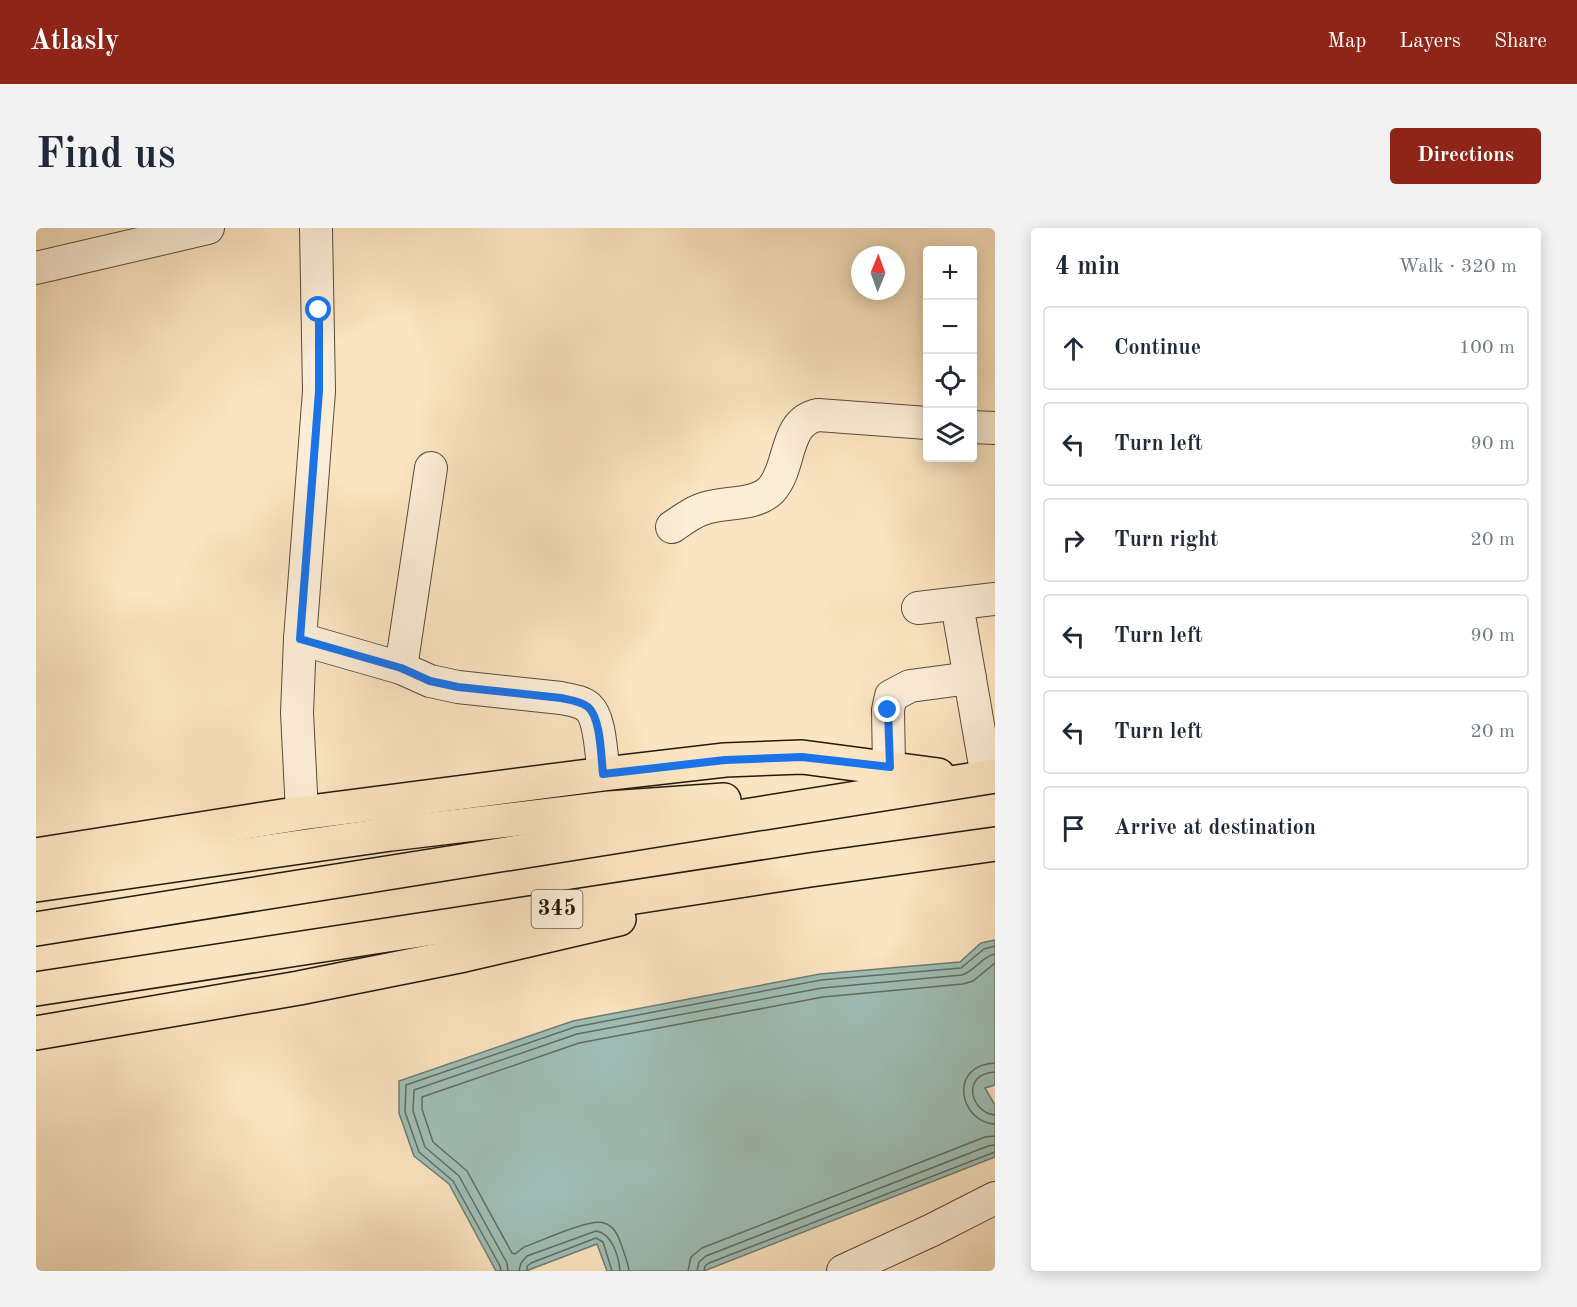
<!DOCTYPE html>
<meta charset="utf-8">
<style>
body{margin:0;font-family:"Old Standard TT",serif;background:#f2f2f3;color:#1f2937}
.controls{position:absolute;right:18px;top:18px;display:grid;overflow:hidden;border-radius:6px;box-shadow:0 3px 15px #0003}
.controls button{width:54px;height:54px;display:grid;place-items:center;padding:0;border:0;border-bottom:2px solid #e0e1e3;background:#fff;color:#1f2937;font:30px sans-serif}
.compass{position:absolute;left:815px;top:18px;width:54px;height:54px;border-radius:50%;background:#fff;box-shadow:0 3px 15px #0003;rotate:1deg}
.stop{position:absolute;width:18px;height:18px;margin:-14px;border:4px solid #1a73e8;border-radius:50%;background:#fff}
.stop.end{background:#1a73e8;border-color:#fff;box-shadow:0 2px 6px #0008}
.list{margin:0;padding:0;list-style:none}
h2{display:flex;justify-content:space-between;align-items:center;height:78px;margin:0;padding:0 24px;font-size:26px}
h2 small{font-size:20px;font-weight:400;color:#747a83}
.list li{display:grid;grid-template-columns:39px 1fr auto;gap:18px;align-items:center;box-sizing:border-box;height:84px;margin:0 12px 12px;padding:0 12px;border:2px solid #e0e1e3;border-radius:6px}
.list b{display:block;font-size:22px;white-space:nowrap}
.list em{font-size:20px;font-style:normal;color:#747a83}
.icon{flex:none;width:33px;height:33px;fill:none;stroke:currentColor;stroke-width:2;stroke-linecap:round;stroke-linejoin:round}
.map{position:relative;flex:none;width:959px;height:1043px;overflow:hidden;border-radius:6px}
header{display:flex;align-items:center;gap:36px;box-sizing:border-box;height:84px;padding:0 30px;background:#8f2418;color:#fff}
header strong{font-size:28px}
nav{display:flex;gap:33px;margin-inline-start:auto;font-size:21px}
.intro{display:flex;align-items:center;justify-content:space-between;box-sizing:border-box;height:144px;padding:0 36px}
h1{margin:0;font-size:42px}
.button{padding:15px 27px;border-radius:6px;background:#8f2418;color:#fff;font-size:21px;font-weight:700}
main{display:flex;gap:36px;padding:0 36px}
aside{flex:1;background:#fff;border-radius:6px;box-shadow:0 3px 15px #0003}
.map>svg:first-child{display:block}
.water{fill:#9fbeb7;stroke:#6e7c72;stroke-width:1.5}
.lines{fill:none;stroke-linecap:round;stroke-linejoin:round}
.shore{stroke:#626c60;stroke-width:1.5}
.minor-casing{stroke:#5a4c38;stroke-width:34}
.major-casing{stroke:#24190a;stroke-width:36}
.minor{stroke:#fcedd7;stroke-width:32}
.major{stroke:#fbe4c1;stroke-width:33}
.route{stroke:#1a73e8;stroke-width:8}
.labels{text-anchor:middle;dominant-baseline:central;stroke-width:4.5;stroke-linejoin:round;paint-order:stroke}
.shield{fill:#fcedd7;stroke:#655948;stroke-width:1.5}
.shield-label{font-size:22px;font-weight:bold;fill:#24190a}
</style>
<header>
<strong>Atlasly</strong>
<nav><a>Map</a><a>Layers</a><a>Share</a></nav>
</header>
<div class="intro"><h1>Find us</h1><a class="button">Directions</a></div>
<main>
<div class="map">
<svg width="959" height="1043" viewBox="0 0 959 1043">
<rect width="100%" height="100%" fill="#fbe4c1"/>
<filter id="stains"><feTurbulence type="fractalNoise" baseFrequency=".00333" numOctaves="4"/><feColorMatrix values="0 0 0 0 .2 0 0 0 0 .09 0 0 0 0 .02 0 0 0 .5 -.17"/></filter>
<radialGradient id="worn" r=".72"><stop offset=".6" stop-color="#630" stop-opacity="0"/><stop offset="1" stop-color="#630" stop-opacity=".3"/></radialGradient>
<polygon class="water" points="959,712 959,857 949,860 959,877 959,929 668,1043 571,1043 561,1016 490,1043 460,1043 413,956 378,928 363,885 363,853 537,793 784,746 924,734 945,715"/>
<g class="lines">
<g class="shore">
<path d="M959,835C912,837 923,894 959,896"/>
<path d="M959,844C924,846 935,885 959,887"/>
<polyline points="465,1043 464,1038 417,953 383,924 369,884 370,857 539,799 785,752 925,740 948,721 959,718"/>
<path d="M472,1043L471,1035L423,948L389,919L377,883L378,862L541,806L786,760L926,747C939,743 945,729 959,726"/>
<path d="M483,1043L485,1035L491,1028L560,1003C576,1005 583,1029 584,1043"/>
<polyline points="491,1043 491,1038 495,1035 560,1010 567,1014 576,1043"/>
<path d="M593,1043C592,1034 588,1025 585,1016C582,1007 578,998 568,995C554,990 505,1013 488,1019L479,1026L476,1025L431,943L397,914L386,881V869L543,815L787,769L927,756L937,753L959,735"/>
<polyline points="652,1043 655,1029 666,1020 949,909 959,908"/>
<polyline points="661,1043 663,1034 670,1028 952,918 959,917"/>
<polyline points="668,1043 669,1038 673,1035 959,924"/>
</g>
<g class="minor-casing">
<g id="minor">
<polyline points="0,40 172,0"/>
<polyline points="936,199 959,200"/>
<path d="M395,240L365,440L394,453L422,459L525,470C534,472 545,473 552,479C565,490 565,529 568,546"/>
<path d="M636,299C645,293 654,286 664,282C684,273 719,279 735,262C756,240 747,194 782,187L891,195"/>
<polyline points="921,376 951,549"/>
<polyline points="882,380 959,371"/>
<polyline points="264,411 365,440"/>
<polyline points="853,539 852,482 855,468 874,458 934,450"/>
<polyline points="266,585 261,485 264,411 283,163 280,0"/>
<polyline points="807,1043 896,1002 959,970"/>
</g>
</g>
<g class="major-casing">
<g id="major">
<polyline points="0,627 266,585 568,546 689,532 766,529 902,547"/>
<polyline points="0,657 355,606 573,580 688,572"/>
<polyline points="0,701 959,548"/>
<polyline points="0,761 774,642 959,616"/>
<polyline points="0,805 263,760 428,727 583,691"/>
</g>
</g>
<use href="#minor" class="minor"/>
<use href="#major" class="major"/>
</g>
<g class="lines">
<path class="route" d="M283,82V163L264,411L365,440L394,453L422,459L525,470C534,472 545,473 552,479C565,490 565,529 567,546L689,532L766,529L854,539L852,482"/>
</g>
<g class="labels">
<rect class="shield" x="495.5" y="662" width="51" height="38" rx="4.5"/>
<g class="shield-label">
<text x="521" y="681">345</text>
</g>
</g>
<rect width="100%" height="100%" filter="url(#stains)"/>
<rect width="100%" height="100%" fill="url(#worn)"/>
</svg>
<div class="controls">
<button>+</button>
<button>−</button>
<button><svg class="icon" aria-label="locate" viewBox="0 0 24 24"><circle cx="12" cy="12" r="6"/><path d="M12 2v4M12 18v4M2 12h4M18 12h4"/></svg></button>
<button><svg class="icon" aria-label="layers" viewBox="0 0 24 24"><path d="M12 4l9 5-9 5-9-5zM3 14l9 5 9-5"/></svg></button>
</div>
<svg class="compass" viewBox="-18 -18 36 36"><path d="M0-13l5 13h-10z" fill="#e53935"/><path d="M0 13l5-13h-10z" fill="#747a83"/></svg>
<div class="stop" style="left:283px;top:82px"></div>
<div class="stop end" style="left:852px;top:482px"></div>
</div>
<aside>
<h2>4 min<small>Walk · 320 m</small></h2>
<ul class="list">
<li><svg class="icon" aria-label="ahead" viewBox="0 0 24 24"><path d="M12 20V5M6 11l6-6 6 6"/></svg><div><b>Continue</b></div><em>100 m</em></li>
<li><svg class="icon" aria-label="left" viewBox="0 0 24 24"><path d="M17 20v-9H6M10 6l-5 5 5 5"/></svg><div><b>Turn left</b></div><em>90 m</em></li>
<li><svg class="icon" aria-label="right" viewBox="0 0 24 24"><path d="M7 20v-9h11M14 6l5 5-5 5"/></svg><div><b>Turn right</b></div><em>20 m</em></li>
<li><svg class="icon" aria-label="left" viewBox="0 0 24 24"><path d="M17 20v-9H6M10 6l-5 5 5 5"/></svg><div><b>Turn left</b></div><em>90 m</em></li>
<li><svg class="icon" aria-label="left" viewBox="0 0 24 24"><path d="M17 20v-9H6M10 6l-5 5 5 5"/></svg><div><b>Turn left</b></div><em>20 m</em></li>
<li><svg class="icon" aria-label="arrive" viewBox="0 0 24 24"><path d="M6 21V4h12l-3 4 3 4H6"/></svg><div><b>Arrive at destination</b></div></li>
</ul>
</aside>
</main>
